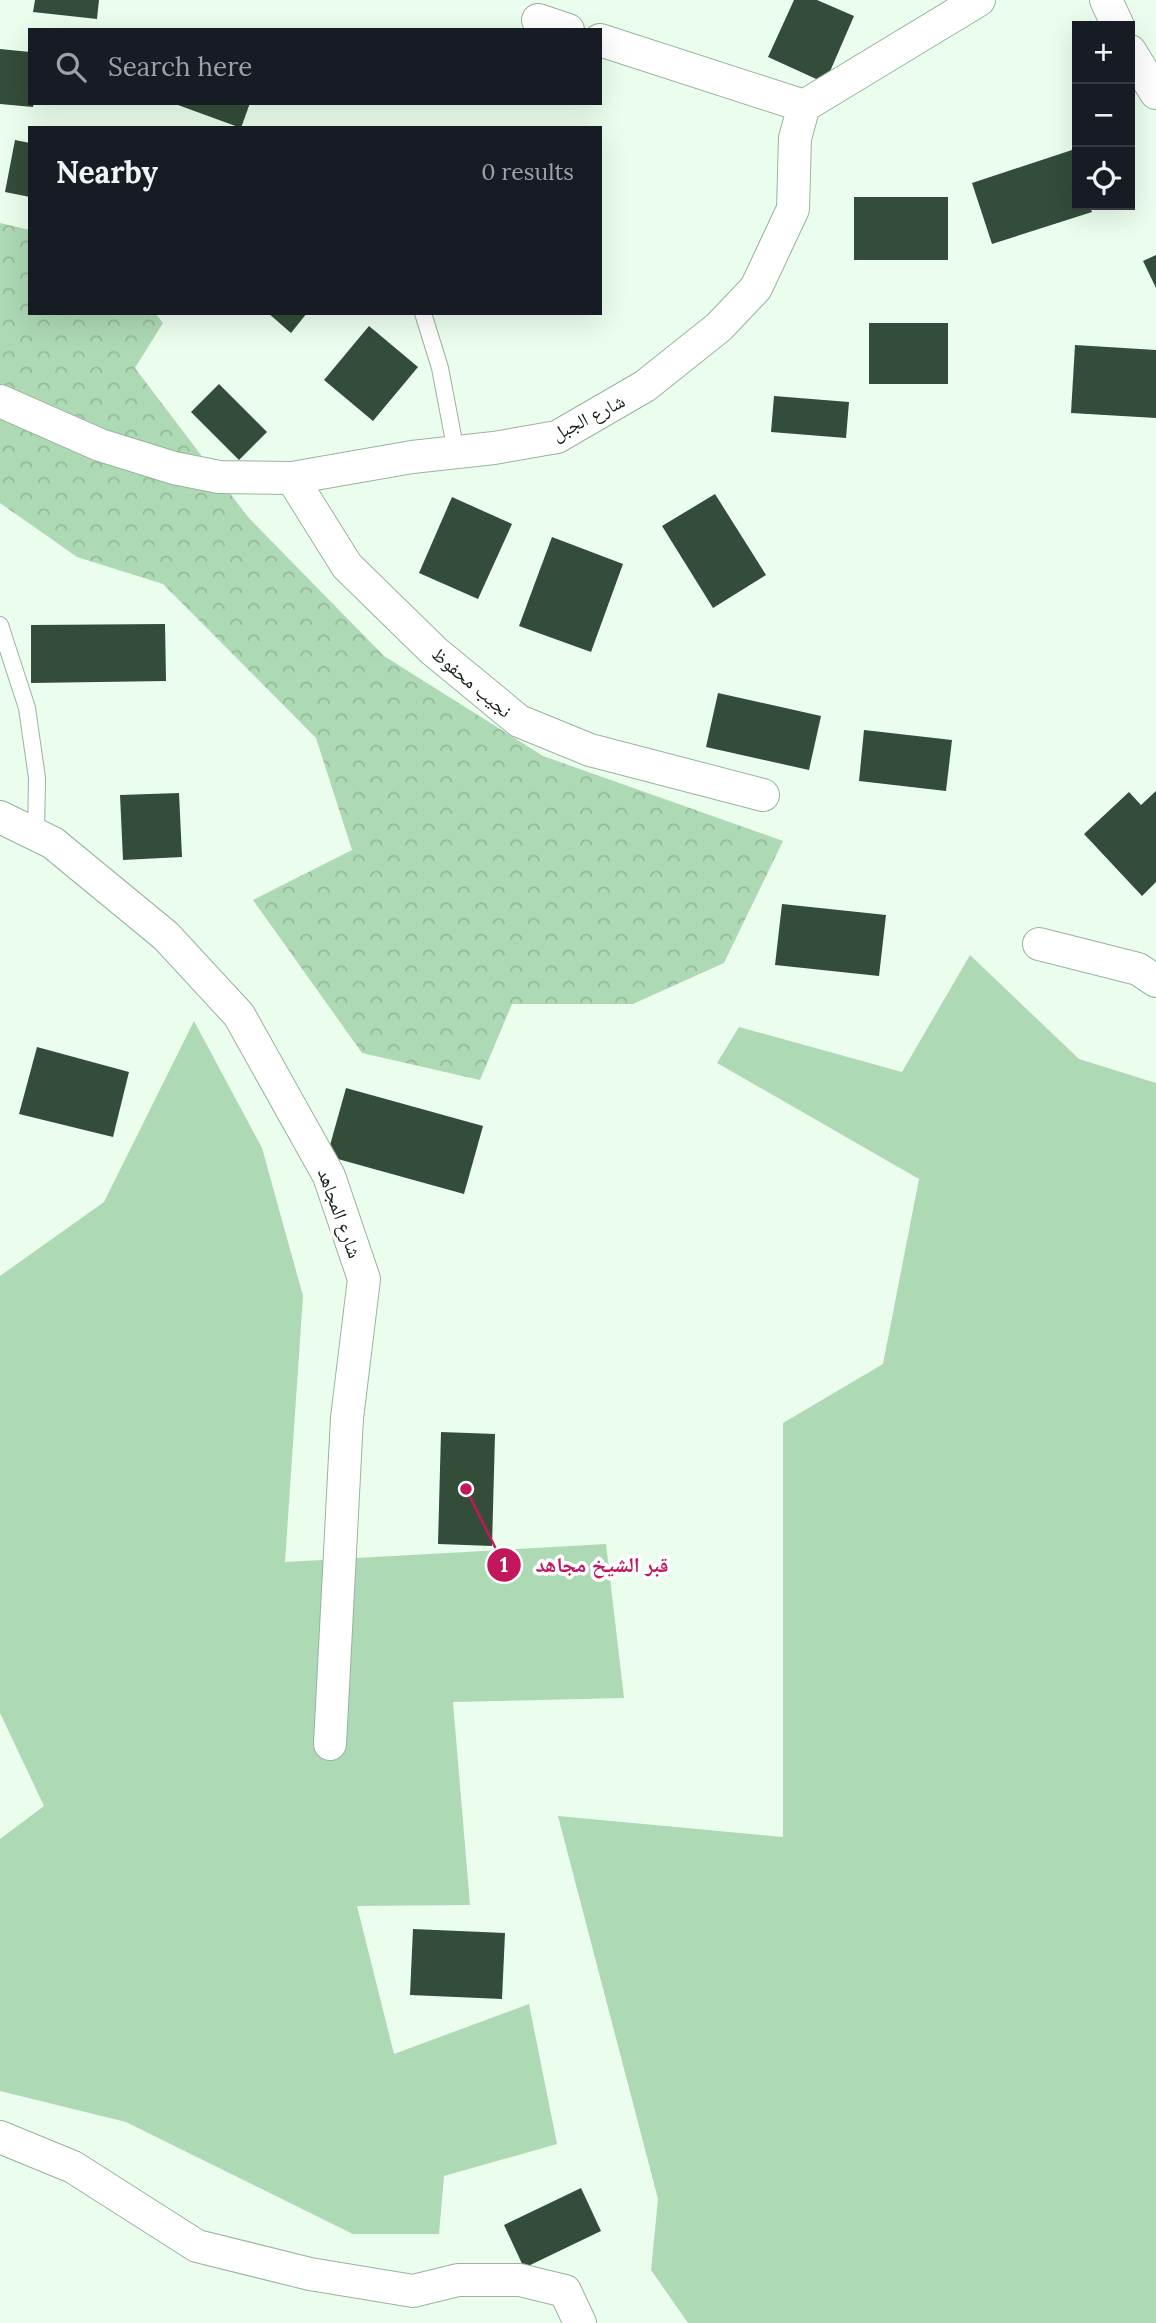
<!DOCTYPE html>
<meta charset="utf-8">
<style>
body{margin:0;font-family:Lora,"Noto Naskh Arabic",serif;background:#20242c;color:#f1f3f6}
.controls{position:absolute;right:21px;top:21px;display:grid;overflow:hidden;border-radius:0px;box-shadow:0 7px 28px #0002}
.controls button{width:63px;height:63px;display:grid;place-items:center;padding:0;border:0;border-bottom:2px solid #363941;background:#171b24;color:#f1f3f6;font:35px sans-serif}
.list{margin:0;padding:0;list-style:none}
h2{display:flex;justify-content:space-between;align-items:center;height:91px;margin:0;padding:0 28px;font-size:30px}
h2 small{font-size:23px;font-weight:400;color:#9ea1a6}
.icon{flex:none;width:38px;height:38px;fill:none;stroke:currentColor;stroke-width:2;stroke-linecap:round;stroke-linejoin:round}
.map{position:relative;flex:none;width:1156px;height:2323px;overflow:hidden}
.search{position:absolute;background:#171b24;box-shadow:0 7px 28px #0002;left:28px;top:28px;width:574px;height:77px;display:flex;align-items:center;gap:18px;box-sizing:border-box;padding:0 24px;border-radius:0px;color:#9ea1a6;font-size:26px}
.panel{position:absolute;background:#171b24;box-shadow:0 7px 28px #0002;left:28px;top:126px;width:574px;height:189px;border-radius:0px}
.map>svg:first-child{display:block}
.grass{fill:#add9b5}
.forest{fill:url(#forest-crowns)}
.building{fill:#334d39}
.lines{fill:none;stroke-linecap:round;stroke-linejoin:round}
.service-casing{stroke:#97b49c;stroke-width:18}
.minor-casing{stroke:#97b49c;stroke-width:34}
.service{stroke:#fff;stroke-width:16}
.minor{stroke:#fff;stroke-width:32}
.labels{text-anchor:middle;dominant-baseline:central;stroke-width:7;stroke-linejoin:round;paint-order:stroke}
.street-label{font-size:19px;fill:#141f16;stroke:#fff}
.leader{fill:none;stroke:#c2185b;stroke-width:2.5}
.callout-dot{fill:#c2185b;stroke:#fff;stroke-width:2.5}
.mark-label{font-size:21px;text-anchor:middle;font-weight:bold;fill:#fff}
.callout-label{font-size:21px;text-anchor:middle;font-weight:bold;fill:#c2185b;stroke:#fff;stroke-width:7;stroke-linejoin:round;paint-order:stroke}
</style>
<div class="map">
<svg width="1156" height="2323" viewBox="0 0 1156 2323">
<defs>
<pattern id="forest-crowns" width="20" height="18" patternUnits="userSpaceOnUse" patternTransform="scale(1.75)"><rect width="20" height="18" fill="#add9b5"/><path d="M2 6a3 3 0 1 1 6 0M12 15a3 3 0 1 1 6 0" fill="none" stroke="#94ba9b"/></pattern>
</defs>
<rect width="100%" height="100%" fill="#ebfeee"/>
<g class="grass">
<polygon points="970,955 1079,1059 1156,1083 1156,2323 688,2323 651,2270 658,2199 558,1816 783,1837 783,1423 883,1364 919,1179 717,1063 739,1027 902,1072"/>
<polygon points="194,1021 262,1148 303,1296 285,1562 606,1544 624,1698 453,1702 470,1905 357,1906 394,2054 529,2004 557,2144 444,2176 439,2234 353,2234 126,2122 0,2091 0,1839 44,1806 0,1713 0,1276 104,1202"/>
</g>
<polygon class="forest" points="0,223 30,230 30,313 155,313 163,323 135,368 248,517 384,656 543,756 783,841 724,963 633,1004 512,1004 480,1080 362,1053 253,900 352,850 316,738 163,584 77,557 0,503"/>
<g class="building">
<polygon points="35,0 99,0 97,19 33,12"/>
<polygon points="794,0 817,0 854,16 825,83 768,57"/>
<polygon points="0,49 30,52 30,103 34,103 33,107 0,104"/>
<polygon points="179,103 250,103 241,128 178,105"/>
<polygon points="15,140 30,143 30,197 5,192"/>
<polygon points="1072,150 1077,167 1077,205 1089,205 1092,212 992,244 972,183"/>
<rect x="854" y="197" width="94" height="63"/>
<polygon points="1156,255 1156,288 1143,261"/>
<polygon points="268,313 307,313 291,333"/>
<rect x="869" y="323" width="79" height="61"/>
<polygon points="369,326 418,367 373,421 324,380"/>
<polygon points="1075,345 1156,350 1156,418 1071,413"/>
<polygon points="219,384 267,432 239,460 191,412"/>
<polygon points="774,396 849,402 846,438 771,432"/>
<polygon points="715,494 766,575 713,608 662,526"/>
<polygon points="452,497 512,524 478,599 419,573"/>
<polygon points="552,537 623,564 591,652 519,626"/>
<polygon points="165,624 166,681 31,683 31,625"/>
<polygon points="718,693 821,716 809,770 706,747"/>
<polygon points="864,730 952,740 946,791 859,781"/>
<polygon points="1156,791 1156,882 1142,896 1084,834 1129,792 1141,805"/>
<polygon points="179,793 182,857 123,860 120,795"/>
<polygon points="782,904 886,915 879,976 775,965"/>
<polygon points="37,1047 129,1072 113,1137 19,1114"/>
<polygon points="346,1088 483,1126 464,1194 327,1156"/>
<polygon points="441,1432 495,1434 492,1546 438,1544"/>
<polygon points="413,1929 505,1933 502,1999 410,1995"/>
<polygon points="581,2188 601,2231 524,2268 504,2225"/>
</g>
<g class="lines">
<g class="service-casing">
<g id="service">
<polyline points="423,313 440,368 456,452"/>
<polyline points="0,625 27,708 37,778 36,834"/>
</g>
</g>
<g class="minor-casing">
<g id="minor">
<polyline points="1106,0 1118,26"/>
<polyline points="538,20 568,30"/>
<polyline points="600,40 804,106"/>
<polyline points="1130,51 1156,93"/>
<polyline points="0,401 100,445 174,468 219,477 292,478 412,457 494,448 557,437 645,386 719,327 756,288 793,209 795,138 804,106 979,0"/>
<polyline points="292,478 347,566 434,651 519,721 590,750 763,795"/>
<polyline points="0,817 53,843 166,936 239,1015 329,1176 364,1279 347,1418 330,1744"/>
<polyline points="1039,944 1138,969 1156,981"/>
<polyline points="0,2137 73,2167 197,2246 310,2274 413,2291 458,2280 520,2280 565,2291 580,2323"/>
</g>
</g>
<use href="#service" class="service"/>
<use href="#minor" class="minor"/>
</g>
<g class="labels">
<g class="street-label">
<text transform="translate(588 417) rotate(-27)">شارع الجبل</text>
<text transform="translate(472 682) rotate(40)">نجيب محفوظ</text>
<text transform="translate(340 1213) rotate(70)">شارع المجاهد</text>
</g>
</g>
<path class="leader" d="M466 1489L504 1565"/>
<g class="callout-dot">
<circle cx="466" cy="1489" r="7"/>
<circle cx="504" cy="1565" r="18"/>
</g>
<g class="mark-label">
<text x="504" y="1572">1</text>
</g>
<g class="callout-label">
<text x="602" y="1572">قبر الشيخ مجاهد</text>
</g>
</svg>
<div class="controls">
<button>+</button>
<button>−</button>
<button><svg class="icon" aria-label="locate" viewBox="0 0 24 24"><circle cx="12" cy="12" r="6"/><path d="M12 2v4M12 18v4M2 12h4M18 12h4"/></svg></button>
</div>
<div class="search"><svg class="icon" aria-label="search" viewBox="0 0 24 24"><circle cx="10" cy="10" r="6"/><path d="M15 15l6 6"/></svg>Search here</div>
<section class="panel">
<h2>Nearby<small>0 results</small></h2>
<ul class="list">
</ul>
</section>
</div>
